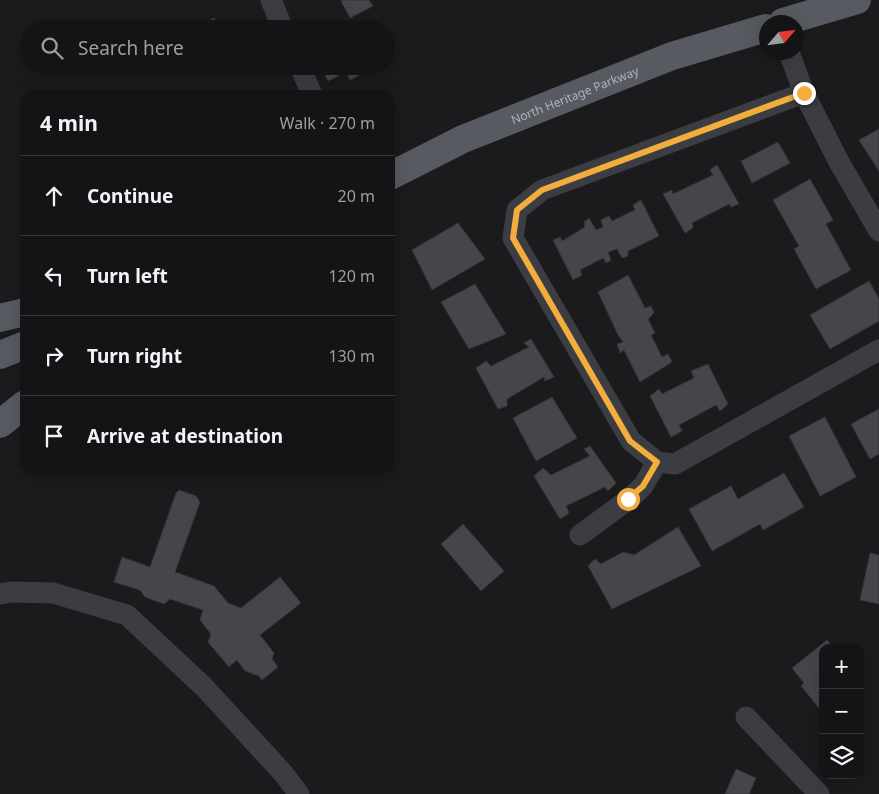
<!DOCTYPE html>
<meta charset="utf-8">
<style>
body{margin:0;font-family:"Noto Sans",sans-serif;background:#1d1d1f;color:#f1f3f6}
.controls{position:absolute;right:15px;bottom:15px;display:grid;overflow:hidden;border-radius:10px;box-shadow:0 5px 20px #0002}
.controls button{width:45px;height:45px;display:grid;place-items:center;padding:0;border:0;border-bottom:1px solid #333335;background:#141416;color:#f1f3f6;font:25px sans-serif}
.compass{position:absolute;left:759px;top:15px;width:45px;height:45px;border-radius:50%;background:#141416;box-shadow:0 5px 20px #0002;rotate:62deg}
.stop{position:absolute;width:15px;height:15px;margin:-11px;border:4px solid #f3ad3c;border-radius:50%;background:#fff}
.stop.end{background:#f3ad3c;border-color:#fff;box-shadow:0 1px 5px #0008}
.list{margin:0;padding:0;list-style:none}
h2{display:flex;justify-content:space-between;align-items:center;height:65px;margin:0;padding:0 20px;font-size:21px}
h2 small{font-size:16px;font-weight:400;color:#9d9ea1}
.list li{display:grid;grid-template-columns:32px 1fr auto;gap:15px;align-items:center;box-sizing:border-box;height:80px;padding:0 20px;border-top:1px solid #333335}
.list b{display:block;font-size:19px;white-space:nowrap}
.list em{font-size:16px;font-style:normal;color:#9d9ea1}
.icon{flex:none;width:28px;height:28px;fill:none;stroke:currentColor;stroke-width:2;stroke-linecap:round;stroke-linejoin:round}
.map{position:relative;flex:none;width:879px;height:794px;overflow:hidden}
.search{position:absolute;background:#141416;box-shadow:0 5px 20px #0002;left:20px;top:20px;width:375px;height:55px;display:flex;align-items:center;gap:12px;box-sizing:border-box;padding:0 18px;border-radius:28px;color:#9d9ea1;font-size:19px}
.panel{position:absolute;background:#141416;box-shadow:0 5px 20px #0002;left:20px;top:90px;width:375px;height:385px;border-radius:15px}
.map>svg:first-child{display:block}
.building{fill:#45464a;stroke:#353539}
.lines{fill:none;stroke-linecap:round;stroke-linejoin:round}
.minor{stroke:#3c3d42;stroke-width:21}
.major{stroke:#585a61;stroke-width:28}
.route{stroke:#f3ad3c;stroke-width:6}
.labels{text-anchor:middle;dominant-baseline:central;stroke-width:4;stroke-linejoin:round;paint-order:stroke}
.street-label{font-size:12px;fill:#adb3bc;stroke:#161618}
</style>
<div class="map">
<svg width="879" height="794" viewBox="0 0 879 794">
<rect width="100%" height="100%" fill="#1b1b1d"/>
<g class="building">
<polygon points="344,0 369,0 373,6 350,18 341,1"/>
<polygon points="214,18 219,29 194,29"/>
<polygon points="320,66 376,66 350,80 346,72 328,81"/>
<polygon points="879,129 879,171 859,140"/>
<polygon points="778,142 790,163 752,183 741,161"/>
<polygon points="717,165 739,204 731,207 729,204 692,223 693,228 685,233 663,194 672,190 673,194 713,175 710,170"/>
<polygon points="810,179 833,220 826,224 851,270 816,289 794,249 799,246 773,200"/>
<polygon points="641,200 659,236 628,251 628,256 622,258 617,249 608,252 611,260 606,263 603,258 580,270 582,275 573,280 553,240 560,237 562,241 585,227 584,222 589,218 596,230 603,227 601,220 609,216 612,221 635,210 633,205"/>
<polygon points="458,223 485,259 432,290 412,250"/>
<polygon points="628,275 645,308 651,306 654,313 648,319 655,333 651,335 662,357 668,354 672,362 640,382 624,350 620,353 617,344 623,342 618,335 598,292"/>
<polygon points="869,281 879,299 879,321 830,349 810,315"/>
<polygon points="475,284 506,334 469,349 441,302"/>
<polygon points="531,339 554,377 545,381 544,377 507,399 507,406 498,409 476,368 486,361 491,366 529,347 524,343"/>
<polygon points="708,364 728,404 720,411 716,405 679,425 682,431 671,437 650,396 659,389 662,394 694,378 691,371"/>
<polygon points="552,397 577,438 536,461 513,418"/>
<polygon points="879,409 879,454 870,459 851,424"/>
<polygon points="825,417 856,477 820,496 789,436"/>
<polygon points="590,446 616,483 608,491 605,487 566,506 569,513 560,519 534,476 543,468 551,475 590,456 584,449"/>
<polygon points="784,473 804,507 763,530 760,524 712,551 689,509 731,486 738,499"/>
<polygon points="179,490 196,496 200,502 175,572 214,586 228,603 241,608 280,577 301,603 260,635 274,653 272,659 278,667 262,680 259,676 245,671 237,660 229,667 208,642 211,634 200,620 203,610 170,599 164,604 145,597 140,590 114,582 122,557 150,567 176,493"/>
<polygon points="463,524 504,571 481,591 441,544"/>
<polygon points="678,527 701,566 612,609 588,566 595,559 601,564 623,552 634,555"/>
<polygon points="870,553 879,555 879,604 860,600"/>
<polygon points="827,640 833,648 823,648 823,713 801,686 804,683 792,668"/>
<polygon points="736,769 756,778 749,794 725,794"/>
</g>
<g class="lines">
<g class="minor">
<polyline points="271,0 283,29"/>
<polyline points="789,52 804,93 839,162 879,231"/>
<polyline points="300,66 312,95"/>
<polyline points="804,93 542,190 517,210 513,238 631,441 657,462 675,464 879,350"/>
<polyline points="580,535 629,499 643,486 657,462"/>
<polyline points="0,594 12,592 53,593 127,615 204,687 283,773 299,794"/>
<polyline points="746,717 819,794"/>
</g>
<g class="major">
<polyline points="783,22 857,0"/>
<path id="s1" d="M390,176L463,139L672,56L766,28"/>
<polyline points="0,318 25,312"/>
<polyline points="0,355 25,345"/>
<polyline points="0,424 25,404"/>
</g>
</g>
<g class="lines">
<polyline class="route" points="628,499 643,486 657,462 630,441 513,238 517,210 542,190 804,93"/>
</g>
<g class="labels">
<g class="street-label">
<text stroke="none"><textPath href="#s1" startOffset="202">North Heritage Parkway</textPath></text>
</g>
</g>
</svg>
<div class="controls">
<button>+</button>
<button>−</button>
<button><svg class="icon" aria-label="layers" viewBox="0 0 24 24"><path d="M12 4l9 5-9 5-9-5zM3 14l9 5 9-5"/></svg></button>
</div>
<svg class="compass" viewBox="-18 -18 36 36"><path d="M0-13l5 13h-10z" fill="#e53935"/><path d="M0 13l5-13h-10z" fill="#9d9ea1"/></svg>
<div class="stop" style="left:628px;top:499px"></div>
<div class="stop end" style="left:804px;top:93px"></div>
<div class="search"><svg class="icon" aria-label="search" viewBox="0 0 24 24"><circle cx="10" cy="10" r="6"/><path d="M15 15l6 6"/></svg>Search here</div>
<section class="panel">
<h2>4 min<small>Walk · 270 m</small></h2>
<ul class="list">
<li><svg class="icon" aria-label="ahead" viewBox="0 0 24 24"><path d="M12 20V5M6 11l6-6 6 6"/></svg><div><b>Continue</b></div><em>20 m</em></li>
<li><svg class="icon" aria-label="left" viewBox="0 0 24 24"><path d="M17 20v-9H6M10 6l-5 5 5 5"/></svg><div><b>Turn left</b></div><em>120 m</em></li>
<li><svg class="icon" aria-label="right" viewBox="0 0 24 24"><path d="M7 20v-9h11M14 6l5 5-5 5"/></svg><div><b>Turn right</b></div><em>130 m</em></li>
<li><svg class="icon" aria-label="arrive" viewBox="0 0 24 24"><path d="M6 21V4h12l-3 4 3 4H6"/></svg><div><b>Arrive at destination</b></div></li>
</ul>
</section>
</div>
